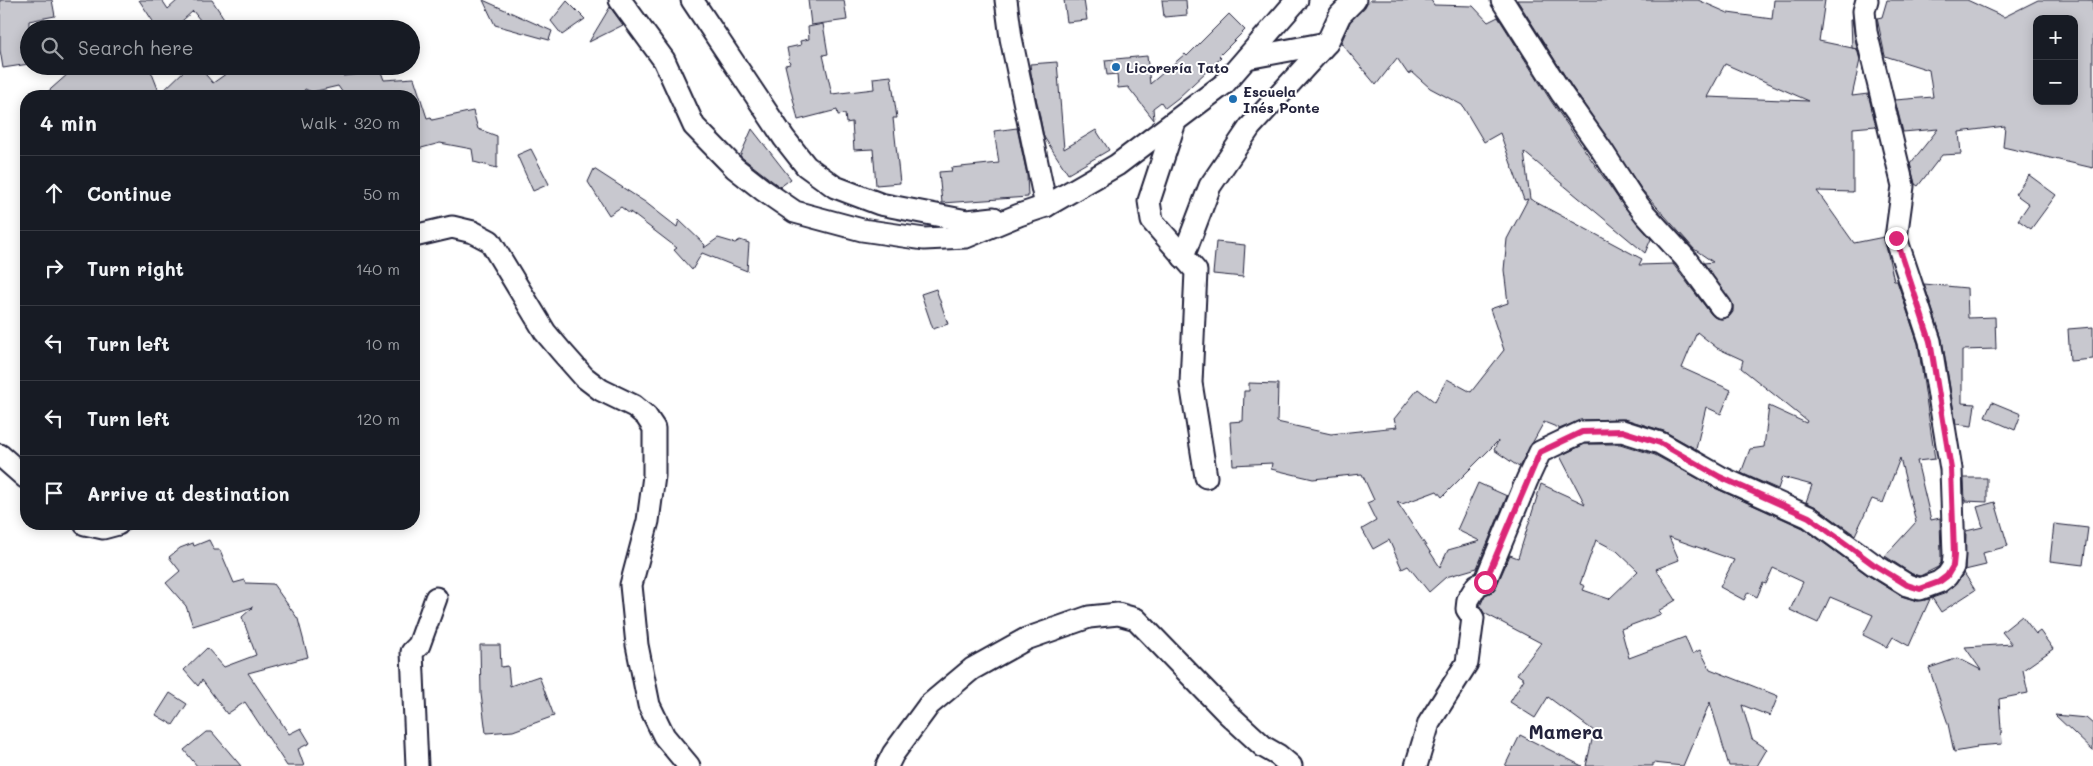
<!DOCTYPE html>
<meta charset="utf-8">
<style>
body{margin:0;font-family:Mali,sans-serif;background:#20242c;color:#f1f3f6}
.controls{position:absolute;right:15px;top:15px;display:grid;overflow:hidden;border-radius:10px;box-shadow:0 2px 12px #0003}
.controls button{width:45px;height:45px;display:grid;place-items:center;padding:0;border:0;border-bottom:1px solid #363941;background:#171b24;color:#f1f3f6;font:25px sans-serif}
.stop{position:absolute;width:15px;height:15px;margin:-11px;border:4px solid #db2777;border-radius:50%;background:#fff}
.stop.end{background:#db2777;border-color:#fff;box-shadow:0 1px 5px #0008}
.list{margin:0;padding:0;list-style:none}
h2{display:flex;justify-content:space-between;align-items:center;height:65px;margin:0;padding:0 20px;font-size:21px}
h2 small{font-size:16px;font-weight:400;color:#9ea1a6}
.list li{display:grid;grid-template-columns:32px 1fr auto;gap:15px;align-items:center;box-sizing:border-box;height:75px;padding:0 20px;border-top:1px solid #363941}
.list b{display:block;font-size:19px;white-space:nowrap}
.list em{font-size:16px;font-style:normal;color:#9ea1a6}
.icon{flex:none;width:28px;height:28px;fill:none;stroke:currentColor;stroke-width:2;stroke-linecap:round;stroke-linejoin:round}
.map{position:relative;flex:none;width:2093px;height:766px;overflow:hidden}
.search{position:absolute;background:#171b24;box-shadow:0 2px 12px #0003;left:20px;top:20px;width:400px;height:55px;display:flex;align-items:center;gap:12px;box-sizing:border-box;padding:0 18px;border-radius:28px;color:#9ea1a6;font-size:19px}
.panel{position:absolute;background:#171b24;box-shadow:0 2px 12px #0003;left:20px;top:90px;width:400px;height:440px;border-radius:20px}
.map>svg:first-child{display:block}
.building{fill:#c8c8cf;stroke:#22223b;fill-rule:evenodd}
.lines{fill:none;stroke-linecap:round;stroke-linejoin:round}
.minor-casing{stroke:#22223b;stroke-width:25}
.minor{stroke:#fff;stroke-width:21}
.route{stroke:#db2777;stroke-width:6}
.poi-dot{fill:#1f6fb2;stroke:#fff;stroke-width:2}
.labels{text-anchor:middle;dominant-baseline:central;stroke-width:4;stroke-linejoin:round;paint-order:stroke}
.poi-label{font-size:14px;font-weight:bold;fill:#22223b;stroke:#fff;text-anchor:start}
.district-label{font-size:19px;font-weight:bold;fill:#22223b;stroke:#fff}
</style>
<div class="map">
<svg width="2093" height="766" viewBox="0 0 2093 766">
<rect width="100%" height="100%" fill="#fff"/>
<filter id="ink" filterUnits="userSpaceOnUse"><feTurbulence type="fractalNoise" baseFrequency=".02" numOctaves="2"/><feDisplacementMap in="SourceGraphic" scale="10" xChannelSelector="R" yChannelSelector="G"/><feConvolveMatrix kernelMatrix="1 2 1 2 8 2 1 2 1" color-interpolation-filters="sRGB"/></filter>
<g filter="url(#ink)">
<g class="building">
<polygon points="0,0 52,0 55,16 29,21 29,64 3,68 0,50"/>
<polygon points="139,0 162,0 168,9 178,0 212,0 231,29 207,29 193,11 173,29 158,29"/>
<polygon points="483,0 552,31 549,40 495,25"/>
<polygon points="808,0 844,0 847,20 811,25"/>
<polygon points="1064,0 1084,0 1087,20 1067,22"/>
<polygon points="1162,0 1186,0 1187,15 1164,17"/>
<path d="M1370,0H1431L1434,5L1473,6L1488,22L1498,17L1551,101L1622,204L1651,239L1645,253L1524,152L1530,199L1642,259L1639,265L1673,264L1711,314L1716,318L1722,319L1729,317L1733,312V305L1704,263L1713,262L1694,249L1642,190L1572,87L1517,0H1698L1728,13L1772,19L1774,0H1825L1819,41L1857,49L1860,60L1852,96L1868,94L1876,126L1853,128V192L1817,191L1854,243L1884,237L1894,281H1897L1918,344L1935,459L1917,461L1931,520L1940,518L1941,555V563L1938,567L1920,576L1912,574L1885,556L1916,522L1900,458L1883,503L1872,499L1855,535L1816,507L1806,502L1812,485L1782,477L1778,489L1741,473L1750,449L1764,447L1769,406L1806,423L1807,421L1741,368L1743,360L1717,348L1697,332L1682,368L1731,390L1721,414L1706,407L1696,449L1664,431L1625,419L1581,420L1559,429V428L1544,422L1519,467L1494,450L1498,441L1442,497L1437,491L1402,504L1397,502L1440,567L1448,550L1480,541L1457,530L1478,483L1507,496L1477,568L1446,577L1429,592L1408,566L1402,569L1389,540L1373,549L1362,529L1376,521L1367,503L1374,500L1362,474L1313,479L1271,469L1272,463L1233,465L1230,422L1243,421L1244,391H1249V383L1278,384L1277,422L1331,434L1397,427L1394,419L1418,389L1435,402L1447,379L1471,392L1504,350L1490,309L1508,303L1504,270L1507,239L1528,199L1524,200L1500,133L1484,142L1462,105L1430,88L1412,72L1408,74L1397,58L1376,85L1341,43L1350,22ZM1725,64L1809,101L1707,97Z"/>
<path d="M1887,0H1967L2004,17L2038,0H2093V168L2003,147L2005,126L1959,132L1961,154L1942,155L1918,186L1915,184L1910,164L1938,129L1903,132L1895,100L1933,97L1929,70L1885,56L1877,18L1882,17ZM2037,19H2074V101H2037Z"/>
<polygon points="567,1 585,19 562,35 551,21"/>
<polygon points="610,7 623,25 589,42"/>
<polygon points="1229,14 1245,30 1219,56 1221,58 1178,98 1165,108 1161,102 1153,108 1154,120 1128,87 1118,88 1117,74 1107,75 1105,60 1147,56 1150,84 1185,54 1187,56"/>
<polygon points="1851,19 1852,19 1857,49 1852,48"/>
<polygon points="823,24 828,54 823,55 832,94 874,89 873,78 891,76 897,118 893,118 900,183 876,185 873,149 854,150 852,122 846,123 845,114 838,115 837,110 798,120 785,65 790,64 787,48 801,45 800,41 809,39 808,27"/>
<polygon points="1057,62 1064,149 1096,130 1109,150 1068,174 1044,137 1031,73 1030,64"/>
<polygon points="77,66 149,66 160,94 189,66 198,66 213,83 237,66 336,66 343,76 381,72 384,80 414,78 427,118 431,117 432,120 473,111 478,129 497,136 497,168 474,162 472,149 440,143 414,150 414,96 345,96 338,86 312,92 305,89 301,96 43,96"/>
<polygon points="1017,128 1027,175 1028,197 942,203 939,172 952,171 951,168 999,163 994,131"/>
<polygon points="752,129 791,179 780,187 740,156"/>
<polygon points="531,149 549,184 533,191 517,155"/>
<polygon points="594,169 645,202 677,227 679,220 705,245 704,248 718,238 735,243 740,240 749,243 747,271 702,253 692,270 674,250 677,248 630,212 630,214 621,207 609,215 588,182"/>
<polygon points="2029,175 2056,195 2031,229 2018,220 2029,204 2015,194"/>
<polygon points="1216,242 1245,245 1243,277 1213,274"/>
<polygon points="1924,284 1967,288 1968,318 1995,317 1996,349 1962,350 1962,403 1975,404 1972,426 1956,424 1942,339"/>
<polygon points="936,289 948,324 933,329 921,294"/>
<polygon points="2093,327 2093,359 2070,361 2068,329"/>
<polygon points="1992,402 2021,414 2015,430 1985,417"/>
<path d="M1585,444H1620L1655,455L1715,488L1803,528L1866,574L1901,596L1917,601L1930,599L1909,646L1893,637L1887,647L1863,635L1873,615L1830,597L1818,623L1790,610L1803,582L1773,568L1766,584L1763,583L1757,597L1748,592L1744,600L1720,587L1734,560L1669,537L1679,560L1656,569L1676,600L1658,611L1661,614L1621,629L1629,658L1685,637L1692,654L1700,650L1710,669L1778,696L1770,716L1742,705L1752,739L1767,749L1757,766H1729L1710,702L1683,766L1653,763V766H1586L1594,731L1548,697L1535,718L1510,702L1524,679L1517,674L1541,643L1484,613L1480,606L1485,595L1493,591L1496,587L1510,555L1518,558L1541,484L1585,504L1560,456ZM1596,540L1617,551L1638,571L1609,599L1583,590L1585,586L1580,584Z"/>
<polygon points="1964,478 1987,478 1987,502 1965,501"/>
<polygon points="1995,502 2008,546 1983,553 1986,565 1965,570 1966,531 1983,527 1977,507"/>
<polygon points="2054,524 2088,528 2083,565 2050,561"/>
<polygon points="209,540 214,550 220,550 234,583 245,580 246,583 273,584 298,619 308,657 248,673 289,734 301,728 310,743 298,749 304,766 287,766 245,702 227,714 202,680 198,686 184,670 207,648 224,667 256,655 242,617 253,607 193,626 186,606 166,583 180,571 169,557 180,548 193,543 194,546"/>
<polygon points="1964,573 1975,590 1941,612 1932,598 1944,594 1954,586"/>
<polygon points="2022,616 2036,634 2040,631 2053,649 2023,670 2028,693 1999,699 2002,744 1976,746 1977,748 1954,752 1948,724 1929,668 1958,658 1981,670 1965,647 2012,644 2002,632"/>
<polygon points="480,645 500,645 501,667 508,666 510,686 539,676 554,716 513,731 486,733 481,694"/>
<polygon points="170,693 187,704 173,725 156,715"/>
<polygon points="2055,715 2086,718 2093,724 2093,751"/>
<polygon points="206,732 212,732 241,766 197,766 184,750"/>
<polygon points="1520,735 1582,766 1505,766"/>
</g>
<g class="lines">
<g class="minor-casing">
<g id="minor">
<polyline points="620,0 664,60 694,126 735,168 763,190 795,212 862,230 924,239 966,237 1019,215 1046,206 1117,165 1224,84 1297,0"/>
<polyline points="692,0 784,138 806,166 835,187 880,204 967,221 994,218"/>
<polyline points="1006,0 1011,38 1046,206"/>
<polyline points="1502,0 1562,94 1601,149 1632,197 1645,214 1685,258 1721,307"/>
<polyline points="1247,58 1327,43"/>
<polyline points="1175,122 1149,201 1152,221 1196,271 1191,383 1206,477"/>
<polyline points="414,236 452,227 473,232 490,241 545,332 561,351 584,377 601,390 634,406 646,416 654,428 654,476 648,521 631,585 637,645 649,705 664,736 689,766"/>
<polyline points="1183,257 1210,186 1250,127 1327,43 1340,15 1355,0"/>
<polyline points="0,455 26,478"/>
<polyline points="85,524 103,528 118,524"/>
<polyline points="417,766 412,652 419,645 436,598"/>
<polyline points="887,766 893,754 929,705 972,669 1026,639 1089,617 1118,614 1136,619 1227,713 1264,747 1278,755 1291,766"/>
<polyline points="1416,766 1429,723 1467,663 1473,618 1467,609 1468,600 1477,585 1485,582 1527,480 1540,452 1582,432 1622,431 1660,443 1720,477 1809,517 1873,564 1907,585 1920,589 1939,582 1947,576 1953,567 1954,555 1951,469 1930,341 1896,238 1903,186 1866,32 1864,11 1867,0"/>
</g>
</g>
<use href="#minor" class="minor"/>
</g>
</g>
<g class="lines" filter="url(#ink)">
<polyline class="route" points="1485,582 1540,452 1582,432 1622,431 1660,443 1720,477 1809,517 1873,564 1907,585 1920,589 1939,582 1947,576 1953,566 1954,555 1951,469 1930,341 1896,238"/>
</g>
<g class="poi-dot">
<circle cx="1116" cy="67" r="5"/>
<circle cx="1233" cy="99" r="5"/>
</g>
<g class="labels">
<g class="poi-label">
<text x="1126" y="67">Licorería Tato</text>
<text x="1243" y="91">Escuela<tspan x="1243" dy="16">Inés Ponte</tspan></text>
</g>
<g class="district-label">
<text x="1566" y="731">Mamera</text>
</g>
</g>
</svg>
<div class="controls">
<button>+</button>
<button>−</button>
</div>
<div class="stop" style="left:1485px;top:582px"></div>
<div class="stop end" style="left:1896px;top:238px"></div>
<div class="search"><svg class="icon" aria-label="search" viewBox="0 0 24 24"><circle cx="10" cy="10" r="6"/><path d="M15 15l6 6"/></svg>Search here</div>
<section class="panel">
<h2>4 min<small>Walk · 320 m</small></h2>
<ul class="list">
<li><svg class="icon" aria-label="ahead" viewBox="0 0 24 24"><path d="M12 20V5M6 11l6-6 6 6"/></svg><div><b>Continue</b></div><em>50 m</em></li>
<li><svg class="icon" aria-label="right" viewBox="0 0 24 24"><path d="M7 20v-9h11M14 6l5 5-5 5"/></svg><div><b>Turn right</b></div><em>140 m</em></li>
<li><svg class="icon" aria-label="left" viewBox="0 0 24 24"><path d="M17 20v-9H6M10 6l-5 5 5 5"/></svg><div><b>Turn left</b></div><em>10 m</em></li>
<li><svg class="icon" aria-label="left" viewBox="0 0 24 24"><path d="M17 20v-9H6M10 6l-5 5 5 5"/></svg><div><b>Turn left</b></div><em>120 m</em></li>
<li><svg class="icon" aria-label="arrive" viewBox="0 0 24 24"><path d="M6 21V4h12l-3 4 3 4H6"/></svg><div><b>Arrive at destination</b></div></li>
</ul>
</section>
</div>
